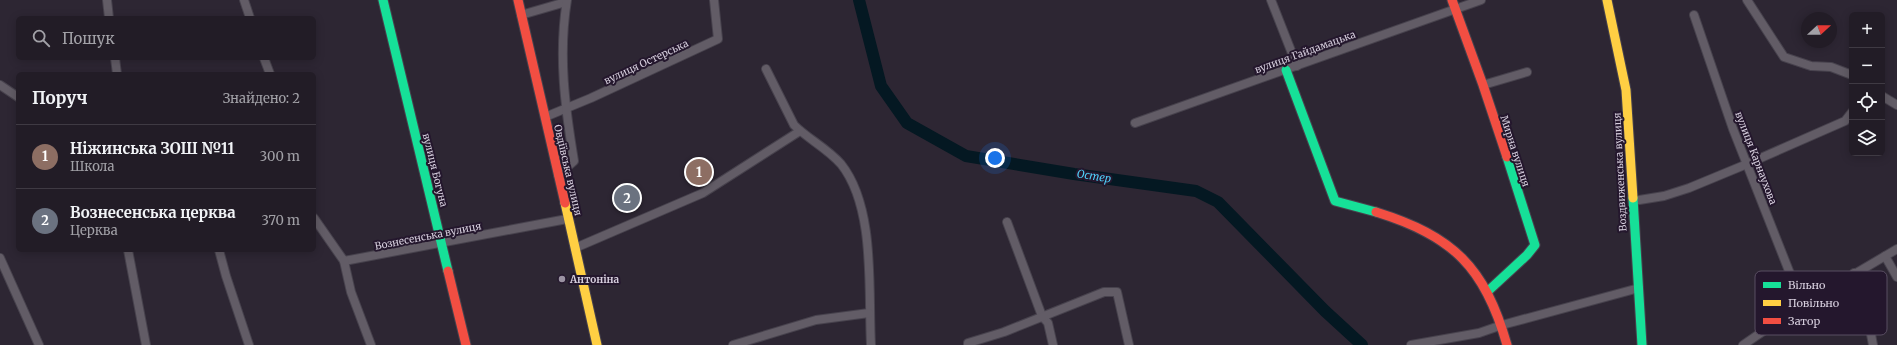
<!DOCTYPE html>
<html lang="uk">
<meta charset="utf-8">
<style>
body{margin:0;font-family:Merriweather,serif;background:#2a252e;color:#f1f3f6}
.controls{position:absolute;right:12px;top:12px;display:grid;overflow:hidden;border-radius:6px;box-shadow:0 2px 10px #0003}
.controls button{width:36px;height:36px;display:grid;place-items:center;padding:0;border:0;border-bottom:1px solid #3f3a43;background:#221c26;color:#f1f3f6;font:20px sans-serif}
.compass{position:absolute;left:1801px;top:12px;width:36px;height:36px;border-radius:50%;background:#221c26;box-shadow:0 2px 10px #0003;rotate:69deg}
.you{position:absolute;left:995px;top:158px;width:14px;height:14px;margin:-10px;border:3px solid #fff;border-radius:50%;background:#1a73e8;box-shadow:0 0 0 6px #1a73e833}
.badge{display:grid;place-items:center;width:26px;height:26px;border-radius:50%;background:#8c9099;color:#fff;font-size:13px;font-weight:700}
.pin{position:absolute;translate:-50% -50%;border:2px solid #fff;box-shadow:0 1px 4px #0006}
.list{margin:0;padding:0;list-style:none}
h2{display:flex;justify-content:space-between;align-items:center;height:52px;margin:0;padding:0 16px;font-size:17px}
h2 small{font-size:13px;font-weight:400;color:#a2a1a7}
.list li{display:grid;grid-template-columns:26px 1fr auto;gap:12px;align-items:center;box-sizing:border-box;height:64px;padding:0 16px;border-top:1px solid #3f3a43}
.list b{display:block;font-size:15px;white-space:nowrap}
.list p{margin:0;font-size:13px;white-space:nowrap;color:#a2a1a7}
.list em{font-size:13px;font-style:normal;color:#a2a1a7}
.icon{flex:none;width:22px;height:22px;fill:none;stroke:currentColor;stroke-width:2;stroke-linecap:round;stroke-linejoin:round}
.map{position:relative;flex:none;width:1897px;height:345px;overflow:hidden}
.search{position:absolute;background:#221c26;box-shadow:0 2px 10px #0003;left:16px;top:16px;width:300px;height:44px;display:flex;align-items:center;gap:10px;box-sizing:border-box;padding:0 14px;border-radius:6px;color:#a2a1a7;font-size:15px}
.panel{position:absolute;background:#221c26;box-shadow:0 2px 10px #0003;left:16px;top:72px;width:300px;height:180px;border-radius:6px}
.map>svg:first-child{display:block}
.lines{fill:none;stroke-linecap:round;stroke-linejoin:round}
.river{stroke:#041822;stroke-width:12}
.street-casing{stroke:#47424d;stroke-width:10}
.fast-casing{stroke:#47424d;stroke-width:11}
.slow-casing{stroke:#47424d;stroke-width:11}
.jam-casing{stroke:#47424d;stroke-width:11}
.street{stroke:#625c66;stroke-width:8}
.fast{stroke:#16e098;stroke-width:9}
.slow{stroke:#ffcf43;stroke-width:9}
.jam{stroke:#f24e42;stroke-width:9}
.poi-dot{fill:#9b93a2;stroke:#24172d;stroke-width:1.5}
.labels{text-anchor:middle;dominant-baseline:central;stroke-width:4;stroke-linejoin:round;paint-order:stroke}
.street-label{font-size:10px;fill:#d6cedd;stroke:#24172d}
.poi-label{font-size:10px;font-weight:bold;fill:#d6cedd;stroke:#24172d;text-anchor:start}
.water-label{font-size:11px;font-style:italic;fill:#4fd1fa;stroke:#24172d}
.key{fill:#24172d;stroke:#594e62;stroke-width:1}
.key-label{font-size:11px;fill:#d6cedd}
</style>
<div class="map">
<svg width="1897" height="345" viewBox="0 0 1897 345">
<rect width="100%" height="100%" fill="#2d2633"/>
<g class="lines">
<polyline class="river" points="859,0 881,86 907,123 966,156 1074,174 1196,191 1218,202 1325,311 1362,345"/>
<g class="street-casing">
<g id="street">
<polyline points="107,0 109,18"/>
<polyline points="244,0 250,18"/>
<polyline points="1271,0 1297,66"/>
<polyline points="1747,0 1784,57 1811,66 1831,67 1852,75"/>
<polyline points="521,15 566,2"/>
<polyline points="1694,15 1733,129 1791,276 1797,308"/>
<polyline points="115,58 117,74"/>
<polyline points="264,58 270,74"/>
<path d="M766,69L794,125C808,139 827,148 841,164C876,208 868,291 871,345"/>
<polyline points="0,85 18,97"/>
<polyline points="1483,85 1527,72"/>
<polyline points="1882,96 1897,105"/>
<polyline points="545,117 591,98 718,39 714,0"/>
<polyline points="1135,123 1481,0"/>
<path d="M558,175L574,161C565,107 558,55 567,0"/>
<polyline points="1633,201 1664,196 1689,188 1747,164 1845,121 1852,112"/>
<polyline points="314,218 344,261 567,219"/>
<polyline points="1007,222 1042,316 1048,323 1053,345"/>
<polyline points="575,248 703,193 800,131"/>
<polyline points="128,250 146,345"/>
<polyline points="219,250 226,276 249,345"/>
<polyline points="1885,256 1897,277"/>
<polyline points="0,258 39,345"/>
<polyline points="344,261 351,292 371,345"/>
<polyline points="1854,273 1865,302 1873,345"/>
<polyline points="733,345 816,320 869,313"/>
<polyline points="968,345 968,343 1004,332 1104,292 1117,292 1129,345"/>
<polyline points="1411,345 1479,333 1502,325 1639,288"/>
<polyline points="1743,345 1797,308 1897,249"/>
</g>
</g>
<g class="fast-casing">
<g id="fast">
<polyline points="383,0 448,271"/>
<polyline points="1286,70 1335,201 1376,212"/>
<polyline points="1633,198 1642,345"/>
<polyline points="1487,292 1527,255 1535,245 1507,157"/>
</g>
</g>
<g class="slow-casing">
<g id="slow">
<polyline points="1607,0 1626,90 1633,198"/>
<polyline points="565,203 597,345"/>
</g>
</g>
<g class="jam-casing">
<g id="jam">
<polyline points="518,0 565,203"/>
<polyline points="1452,0 1483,85 1507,157"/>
<path d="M1376,212C1453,236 1485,267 1507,345"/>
<polyline points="448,271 466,345"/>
</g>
</g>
<use href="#street" class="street"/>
<use href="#fast" class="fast"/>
<use href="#slow" class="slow"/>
<use href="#jam" class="jam"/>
</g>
<circle class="poi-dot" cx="562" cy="279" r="4"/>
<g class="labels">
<g class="street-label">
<text transform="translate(1305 52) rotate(-20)">вулиця Гайдамацька</text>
<text transform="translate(646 62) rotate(-25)">вулиця Остерська</text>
<text transform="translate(1515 151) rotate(72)">Мирна вулиця</text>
<text transform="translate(1756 158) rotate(69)">вулиця Карнаухова</text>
<text transform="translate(435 170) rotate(76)">вулиця Богуна</text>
<text transform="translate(568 170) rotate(77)">Овдіївська вулиця</text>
<text transform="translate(1620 172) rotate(-93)">Воздвиженська вулиця</text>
<text transform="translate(428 236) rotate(-11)">Вознесенська вулиця</text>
</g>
<g class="poi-label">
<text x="570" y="279">Антоніна</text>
</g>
<g class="water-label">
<text transform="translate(1094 176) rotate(9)">Остер</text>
</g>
</g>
<rect x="1755" y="271" width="132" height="64" rx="6" class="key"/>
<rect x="1763" y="282" width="18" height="6" fill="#16e098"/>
<rect x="1763" y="300" width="18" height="6" fill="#ffcf43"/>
<rect x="1763" y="318" width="18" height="6" fill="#f24e42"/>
<g class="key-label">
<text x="1788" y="289">Вільно</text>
<text x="1788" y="307">Повільно</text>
<text x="1788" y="325">Затор</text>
</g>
</svg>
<div class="controls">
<button>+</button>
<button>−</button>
<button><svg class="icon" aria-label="locate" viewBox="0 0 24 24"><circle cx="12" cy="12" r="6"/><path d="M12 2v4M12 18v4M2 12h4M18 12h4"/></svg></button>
<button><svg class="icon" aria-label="layers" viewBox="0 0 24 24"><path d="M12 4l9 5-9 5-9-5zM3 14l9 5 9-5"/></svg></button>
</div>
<svg class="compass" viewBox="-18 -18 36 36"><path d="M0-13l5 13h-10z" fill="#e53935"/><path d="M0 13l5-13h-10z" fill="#a2a1a7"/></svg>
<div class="you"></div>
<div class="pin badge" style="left:699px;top:172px;background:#8d6e63">1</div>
<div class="pin badge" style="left:627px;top:198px;background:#6b7280">2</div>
<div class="search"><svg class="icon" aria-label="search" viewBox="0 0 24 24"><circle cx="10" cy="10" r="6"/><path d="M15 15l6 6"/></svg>Пошук</div>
<section class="panel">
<h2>Поруч<small>Знайдено: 2</small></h2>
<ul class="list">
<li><span class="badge" style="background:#8d6e63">1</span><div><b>Ніжинська ЗОШ №11</b><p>Школа</p></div><em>300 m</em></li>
<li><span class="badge" style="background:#6b7280">2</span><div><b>Вознесенська церква</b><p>Церква</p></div><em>370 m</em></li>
</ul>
</section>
</div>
